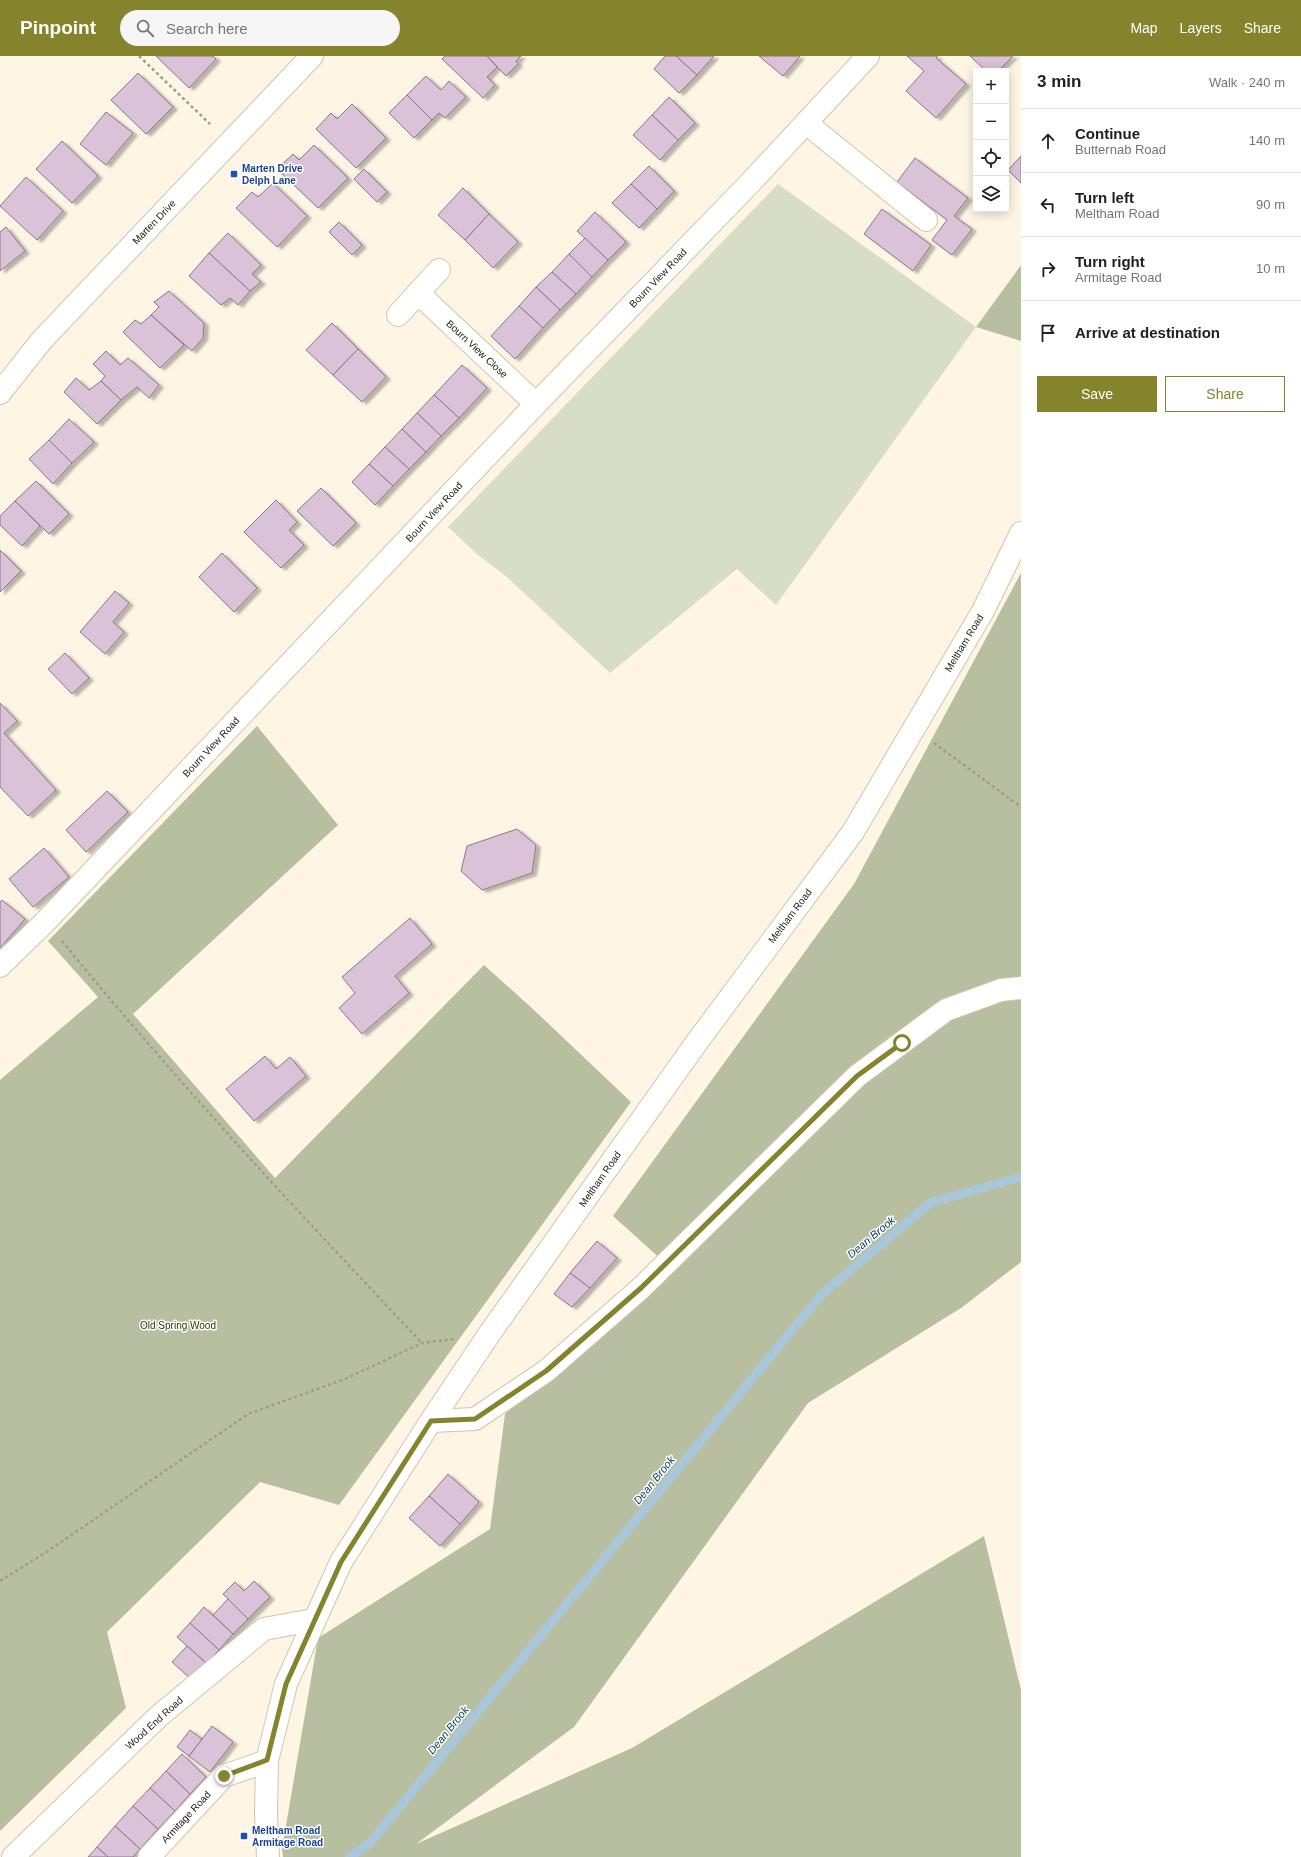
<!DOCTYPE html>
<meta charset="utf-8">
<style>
body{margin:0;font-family:Helvetica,sans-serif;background:#f6f6f6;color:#202124}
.controls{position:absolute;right:12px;top:12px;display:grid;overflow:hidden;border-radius:0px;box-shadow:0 2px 10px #0003}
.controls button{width:36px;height:36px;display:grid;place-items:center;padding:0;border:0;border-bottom:1px solid #e0e0e0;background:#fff;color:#202124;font:20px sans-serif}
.stop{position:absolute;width:12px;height:12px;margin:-9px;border:3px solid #85832c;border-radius:50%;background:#fff}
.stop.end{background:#85832c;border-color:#fff;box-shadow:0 1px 4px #0008}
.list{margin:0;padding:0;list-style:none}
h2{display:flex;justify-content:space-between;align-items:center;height:52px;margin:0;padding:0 16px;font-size:17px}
h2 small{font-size:13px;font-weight:400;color:#757577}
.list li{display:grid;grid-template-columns:26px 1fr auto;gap:12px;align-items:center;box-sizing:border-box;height:64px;padding:0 16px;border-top:1px solid #e0e0e0}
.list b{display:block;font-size:15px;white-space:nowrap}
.list p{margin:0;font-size:13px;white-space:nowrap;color:#757577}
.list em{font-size:13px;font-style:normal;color:#757577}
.actions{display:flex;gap:8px;padding:12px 16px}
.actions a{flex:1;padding:9px 0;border:1px solid #85832c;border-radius:0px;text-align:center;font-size:14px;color:#85832c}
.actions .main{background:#85832c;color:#fff}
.icon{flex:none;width:22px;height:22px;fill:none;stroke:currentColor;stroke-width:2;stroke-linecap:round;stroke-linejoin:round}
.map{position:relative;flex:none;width:1021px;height:1801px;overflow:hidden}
header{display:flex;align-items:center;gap:24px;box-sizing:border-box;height:56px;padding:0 20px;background:#85832c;color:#fff}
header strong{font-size:19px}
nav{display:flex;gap:22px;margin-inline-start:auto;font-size:14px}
.search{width:280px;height:36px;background:#f6f6f6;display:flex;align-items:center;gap:10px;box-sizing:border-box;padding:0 14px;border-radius:22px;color:#757577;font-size:15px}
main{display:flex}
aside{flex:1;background:#fff}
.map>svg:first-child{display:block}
.green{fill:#d7ddc6}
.forest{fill:#b8bfa1}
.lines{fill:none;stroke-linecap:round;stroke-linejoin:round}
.stream{stroke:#aac7da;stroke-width:9}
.building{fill:#dac2d9;stroke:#8c768b;filter:url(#shadow)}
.minor-casing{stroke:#d2c4a9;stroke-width:24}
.major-casing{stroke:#d2c4a9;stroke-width:24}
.path{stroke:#a29b8d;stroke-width:2.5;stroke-dasharray:3 3;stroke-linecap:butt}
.minor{stroke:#fff;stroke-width:22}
.major{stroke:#fff;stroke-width:22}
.route{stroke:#85832c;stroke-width:5}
.transit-dot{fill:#1a4fb4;stroke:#fff;stroke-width:1.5}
.labels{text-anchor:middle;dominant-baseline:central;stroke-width:3;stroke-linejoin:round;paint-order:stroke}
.transit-label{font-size:10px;font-weight:bold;fill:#164399;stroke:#fff;text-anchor:start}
.street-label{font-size:10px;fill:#262016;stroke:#fff}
.park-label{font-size:10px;fill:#313804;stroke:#fff}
.water-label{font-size:11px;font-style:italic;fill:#013c57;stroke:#fff}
</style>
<header>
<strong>Pinpoint</strong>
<div class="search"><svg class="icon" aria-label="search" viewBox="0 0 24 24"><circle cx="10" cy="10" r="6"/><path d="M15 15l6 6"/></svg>Search here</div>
<nav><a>Map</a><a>Layers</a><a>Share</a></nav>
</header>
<main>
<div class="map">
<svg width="1021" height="1801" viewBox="0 0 1021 1801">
<defs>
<filter id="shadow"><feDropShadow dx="4.5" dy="2.5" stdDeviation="1" flood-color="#0004"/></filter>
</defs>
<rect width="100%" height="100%" fill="#fef5e4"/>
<polygon class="green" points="778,128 976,271 776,549 737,513 610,617 507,521 477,498 448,471"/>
<g class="forest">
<polygon points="1021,209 1021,285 976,271"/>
<polygon points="1021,517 1021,1206 961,1252 808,1347 574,1671 416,1788 632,1692 984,1480 1021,1634 1021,1801 283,1801 282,1793 318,1582 490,1473 505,1358 674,1215 613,1160 854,828"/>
<polygon points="257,670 338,769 133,958 275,1122 484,909 534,954 631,1046 339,1449 260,1426 107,1576 126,1652 0,1775 0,1024 98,941 48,885"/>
</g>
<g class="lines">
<polyline class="stream" points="350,1801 370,1787 821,1239 930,1147 1021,1121"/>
</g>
<g class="building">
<polygon points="156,0 213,0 216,3 189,32"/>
<polygon points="445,0 487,0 497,11 487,21 495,29 483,42 442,3"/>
<polygon points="487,0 521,0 516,5 518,8 506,20"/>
<polygon points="665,0 676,0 697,19 679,37 654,13"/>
<polygon points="676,0 714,0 697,19"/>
<polygon points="759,0 800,0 783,20"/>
<polygon points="907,0 938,0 936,2 966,28 936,62 906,35 924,15"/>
<polygon points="970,0 1013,0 998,15 986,15"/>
<polygon points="138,17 173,51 146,78 111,44"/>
<polygon points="426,20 441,34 449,25 466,41 445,62 439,57 432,64 407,39"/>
<polygon points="407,39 432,64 414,82 389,57"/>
<polygon points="669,41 695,67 678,84 652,59"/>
<polygon points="352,48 386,82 356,112 316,73 331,57 337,63"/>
<polygon points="106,56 133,77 106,109 80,88"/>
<polygon points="652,59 678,84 660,104 633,79"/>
<polygon points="62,85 98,120 72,147 36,113"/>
<polygon points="314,89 348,122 318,152 277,113 293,98 299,104"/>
<polygon points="1021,100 1021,127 1008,114"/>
<polygon points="915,102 968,142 954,160 972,173 952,199 932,184 947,164 897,126"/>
<polygon points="649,110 674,135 657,153 631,128"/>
<polygon points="364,113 387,136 377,146 354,123"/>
<polygon points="26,121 63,155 37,184 0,150"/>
<polygon points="273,127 307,160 277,191 236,152 252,136 258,141"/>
<polygon points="631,128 657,153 639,172 612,147"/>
<polygon points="463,132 489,158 465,184 438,159"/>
<polygon points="882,153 931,189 913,215 864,178"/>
<polygon points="595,156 626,186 608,204 577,175"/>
<polygon points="489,158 518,186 493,212 465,184"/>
<polygon points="339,166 362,189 352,199 329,176"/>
<polygon points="6,171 25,195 0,215 0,176"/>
<polygon points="228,177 261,209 252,218 261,226 250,235 209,197"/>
<polygon points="585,182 608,204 592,221 569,198"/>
<polygon points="209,197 250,235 238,249 230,242 221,249 189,220"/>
<polygon points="569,198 592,221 576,238 552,216"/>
<polygon points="552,216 576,238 560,254 536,231"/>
<polygon points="536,231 560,254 543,272 519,250"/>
<polygon points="169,235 204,267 203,282 192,295 151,259 159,251 154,246"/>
<polygon points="519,250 543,272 515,303 491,280"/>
<polygon points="151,259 184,289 160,312 123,276 135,264 141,268"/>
<polygon points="332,267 358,293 333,319 306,294"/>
<polygon points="358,293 386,321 362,346 333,319"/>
<polygon points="106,295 120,309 128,302 159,329 149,342 137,331 121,344 101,325 105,320 93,308"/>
<polygon points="462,309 487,332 459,362 434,339"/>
<polygon points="76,322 89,334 101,325 121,344 97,368 64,336"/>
<polygon points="434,339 459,362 441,380 417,357"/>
<polygon points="417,357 441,380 426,396 402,373"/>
<polygon points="69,363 94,386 72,407 49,384"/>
<polygon points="402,373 426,396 409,413 385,391"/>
<polygon points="49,384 72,407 53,428 29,403"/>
<polygon points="385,391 409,413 393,430 369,408"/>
<polygon points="369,408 393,430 375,449 352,426"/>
<polygon points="36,425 69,458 49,478 15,445"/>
<polygon points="321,432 356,467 333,490 297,455"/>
<polygon points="276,444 297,466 289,474 304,489 281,512 244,476"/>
<polygon points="15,445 40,470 22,490 0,469 0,460"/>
<polygon points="0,494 21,515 0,536"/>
<polygon points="222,497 257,532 234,556 199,521"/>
<polygon points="115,535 129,547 113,566 124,576 105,598 80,576"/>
<polygon points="65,597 89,622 72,638 48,613"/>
<polygon points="0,647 17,665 4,677 56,734 28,760 0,731"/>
<polygon points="107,735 128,756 86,796 66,774"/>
<polygon points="517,773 536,789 532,817 482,834 461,815 467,790"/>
<polygon points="44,792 69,821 33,851 9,823"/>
<polygon points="2,844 25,863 0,892 0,846"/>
<polygon points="410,862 432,888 395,920 409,937 362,978 339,952 355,937 342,921"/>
<polygon points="265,1000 276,1013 290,1001 306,1020 254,1065 226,1033"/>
<polygon points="597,1185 617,1202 590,1232 570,1217"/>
<polygon points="570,1217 590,1232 572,1251 554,1238"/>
<polygon points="448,1418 479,1446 460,1468 429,1440"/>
<polygon points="429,1440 460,1468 440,1490 409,1462"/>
<polygon points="254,1525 270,1541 248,1563 223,1538 235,1526 244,1535"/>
<polygon points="228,1543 248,1563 233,1578 213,1559"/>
<polygon points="204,1551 233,1578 219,1594 190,1567"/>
<polygon points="190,1567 219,1594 206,1607 177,1581"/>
<polygon points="187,1590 206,1607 191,1623 172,1606"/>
<polygon points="212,1670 233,1686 210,1716 189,1700"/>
<polygon points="190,1674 202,1683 189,1700 177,1691"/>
<polygon points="182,1698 206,1721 190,1738 166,1715"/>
<polygon points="166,1715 190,1738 175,1755 150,1732"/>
<polygon points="150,1732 175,1755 158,1773 133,1750"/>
<polygon points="133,1750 158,1773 140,1793 115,1770"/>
<polygon points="115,1770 140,1793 133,1801 108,1801 97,1791"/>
<polygon points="97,1791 108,1801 88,1801"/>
</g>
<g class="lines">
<g class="minor-casing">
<g id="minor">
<polyline points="806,67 926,164"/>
<polyline points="418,237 536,348"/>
<polyline points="398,259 439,214"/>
<polyline points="0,337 42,284 312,0"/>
<polyline points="0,910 46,865 536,348 750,127 868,0"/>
<polyline points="431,1365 475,1363 546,1315 641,1232 857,1020 946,954 1001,934 1021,932"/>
<polyline points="13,1801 159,1660 264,1573 313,1564"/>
</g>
</g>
<g class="major-casing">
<g id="major">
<polyline points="149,1801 224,1720 267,1705"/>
<polyline points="268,1801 266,1758 267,1705 286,1628 341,1506 431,1365 490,1277 697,986 853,776 983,555 1021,477"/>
</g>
</g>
<g class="path">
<polyline points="139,0 210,68"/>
<polyline points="934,687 1021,751"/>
<path d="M62,885C176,1025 298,1156 422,1287"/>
<polyline points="0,1525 45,1497 248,1358 345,1323 422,1287 454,1283"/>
</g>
<use href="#minor" class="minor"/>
<use href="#major" class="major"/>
</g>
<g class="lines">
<polyline class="route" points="224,1720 267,1704 286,1628 341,1506 431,1365 475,1363 546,1315 641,1232 857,1020 902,987"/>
</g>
<g class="transit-dot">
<rect x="230" y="114" width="8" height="8" rx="2"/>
<rect x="240" y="1776" width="8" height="8" rx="2"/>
</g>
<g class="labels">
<g class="transit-label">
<text x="242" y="112">Marten Drive<tspan x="242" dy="12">Delph Lane</tspan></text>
<text x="252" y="1774">Meltham Road<tspan x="252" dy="12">Armitage Road</tspan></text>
</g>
<g class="street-label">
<text transform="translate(154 166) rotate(-46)">Marten Drive</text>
<text transform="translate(658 222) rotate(-46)">Bourn View Road</text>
<text transform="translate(477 293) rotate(43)">Bourn View Close</text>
<text transform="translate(434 456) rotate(-47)">Bourn View Road</text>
<text transform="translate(964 587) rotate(-59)">Meltham Road</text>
<text transform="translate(211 691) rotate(-47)">Bourn View Road</text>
<text transform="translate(790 860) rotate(-53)">Meltham Road</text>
<text transform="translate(600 1123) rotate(-55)">Meltham Road</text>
<text transform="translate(154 1667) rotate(-42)">Wood End Road</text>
<text transform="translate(186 1761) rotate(-47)">Armitage Road</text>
</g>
<g class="park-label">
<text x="178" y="1269">Old Spring Wood</text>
</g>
<g class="water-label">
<text transform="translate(871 1181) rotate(-40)">Dean Brook</text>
<text transform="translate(654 1424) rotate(-51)">Dean Brook</text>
<text transform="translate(448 1674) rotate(-51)">Dean Brook</text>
</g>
</g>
</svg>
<div class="controls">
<button>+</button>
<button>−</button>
<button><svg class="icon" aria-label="locate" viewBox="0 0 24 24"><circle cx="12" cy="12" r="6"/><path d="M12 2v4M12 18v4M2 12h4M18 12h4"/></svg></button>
<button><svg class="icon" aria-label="layers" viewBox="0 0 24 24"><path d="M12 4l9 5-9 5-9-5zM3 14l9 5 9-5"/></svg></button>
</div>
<div class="stop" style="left:902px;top:987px"></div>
<div class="stop end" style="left:224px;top:1720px"></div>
</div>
<aside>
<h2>3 min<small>Walk · 240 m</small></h2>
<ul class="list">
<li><svg class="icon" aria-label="ahead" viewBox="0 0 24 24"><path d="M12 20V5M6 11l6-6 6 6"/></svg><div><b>Continue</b><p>Butternab Road</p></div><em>140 m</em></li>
<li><svg class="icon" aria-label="left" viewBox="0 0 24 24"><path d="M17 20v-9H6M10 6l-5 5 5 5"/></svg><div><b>Turn left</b><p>Meltham Road</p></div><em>90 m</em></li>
<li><svg class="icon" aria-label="right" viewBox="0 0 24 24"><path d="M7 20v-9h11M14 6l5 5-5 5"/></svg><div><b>Turn right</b><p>Armitage Road</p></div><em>10 m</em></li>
<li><svg class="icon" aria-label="arrive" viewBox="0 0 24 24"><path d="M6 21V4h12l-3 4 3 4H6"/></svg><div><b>Arrive at destination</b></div></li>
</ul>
<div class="actions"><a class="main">Save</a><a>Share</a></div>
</aside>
</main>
